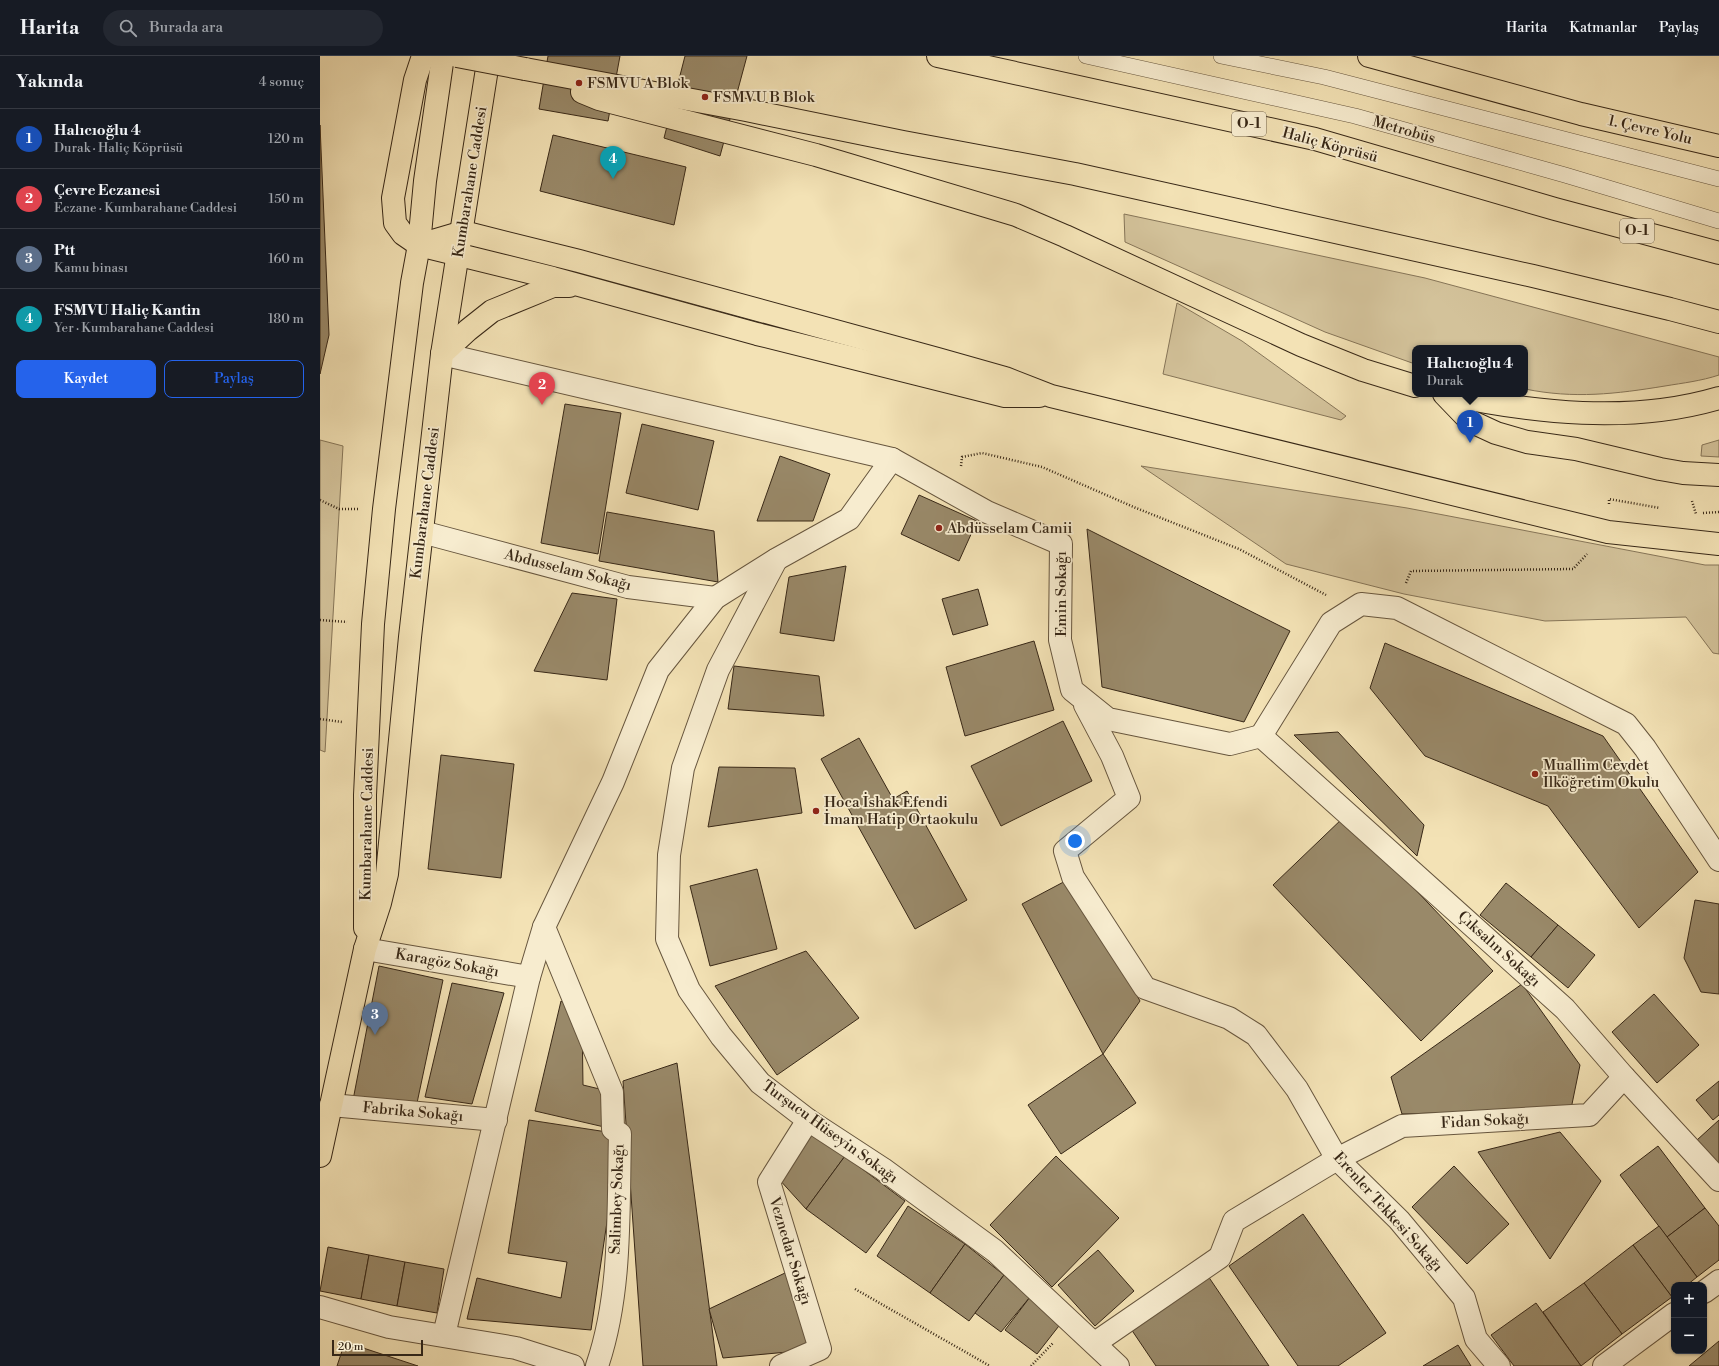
<!DOCTYPE html>
<html lang="tr">
<meta charset="utf-8">
<style>
body{margin:0;font-family:"Libre Bodoni",serif;background:#242831;color:#f1f3f6}
.controls{position:absolute;right:12px;bottom:12px;display:grid;overflow:hidden;border-radius:8px;box-shadow:0 1px 3px #0004}
.controls button{width:36px;height:36px;display:grid;place-items:center;padding:0;border:0;border-bottom:1px solid #363941;background:#171b24;color:#f1f3f6;font:20px sans-serif}
.scale{position:absolute;left:12px;bottom:10px;width:91px;box-sizing:border-box;padding-left:4px;border:2px solid #382817;border-top:0;font-size:11px;line-height:14px;white-space:nowrap;color:#382817;-webkit-text-stroke:3px #f7eccf;paint-order:stroke}
.you{position:absolute;left:755px;top:785px;width:14px;height:14px;margin:-10px;border:3px solid #fff;border-radius:50%;background:#1a73e8;box-shadow:0 0 0 6px #1a73e833}
.badge{display:grid;place-items:center;width:26px;height:26px;border-radius:50%;background:#2563eb;color:#fff;font-size:13px;font-weight:700}
.pin{position:absolute;translate:-50% -33px;filter:drop-shadow(0 1px 2px #0008)}
.pin::after{content:'';position:absolute;top:21px;width:14px;height:12px;background:inherit;clip-path:polygon(0 0,100% 0,50% 100%)}
.popup{position:absolute;left:1092px;top:289px;width:116px;height:52px;box-sizing:border-box;display:grid;place-content:center;border-radius:8px;background:#171b24;filter:drop-shadow(0 1px 3px #0005);font-size:13px;white-space:nowrap;color:#9ea1a6}
.popup b{font-size:15px;color:#f1f3f6}
.popup::after{content:'';position:absolute;left:50%;top:100%;margin-left:-8px;border:8px solid transparent;border-top-color:#171b24}
.list{margin:0;padding:0;list-style:none}
h2{display:flex;justify-content:space-between;align-items:center;height:52px;margin:0;padding:0 16px;font-size:17px}
h2 small{font-size:13px;font-weight:400;color:#9ea1a6}
.list li{display:grid;grid-template-columns:26px 1fr auto;gap:12px;align-items:center;box-sizing:border-box;height:60px;padding:0 16px;border-top:1px solid #363941}
.list b{display:block;font-size:15px;white-space:nowrap}
.list p{margin:0;font-size:13px;white-space:nowrap;color:#9ea1a6}
.list em{font-size:13px;font-style:normal;color:#9ea1a6}
.actions{display:flex;gap:8px;padding:12px 16px}
.actions a{flex:1;padding:9px 0;border:1px solid #2563eb;border-radius:8px;text-align:center;font-size:14px;color:#2563eb}
.actions .main{background:#2563eb;color:#fff}
.icon{flex:none;width:22px;height:22px;fill:none;stroke:currentColor;stroke-width:2;stroke-linecap:round;stroke-linejoin:round}
.map{position:relative;flex:none;width:1399px;height:1310px;overflow:hidden}
header{display:flex;align-items:center;gap:24px;box-sizing:border-box;height:56px;padding:0 20px;background:#171b24;border-bottom:1px solid #363941}
header strong{font-size:19px}
nav{display:flex;gap:22px;margin-inline-start:auto;font-size:14px}
.search{width:280px;height:36px;background:#242831;display:flex;align-items:center;gap:10px;box-sizing:border-box;padding:0 14px;border-radius:22px;color:#9ea1a6;font-size:15px}
main{display:flex}
aside{flex:1;background:#171b24}
.map>svg:first-child{display:block}
.green{fill:#d3c29a;stroke:#867558}
.building{fill:#998969;stroke:#382817}
.lines{fill:none;stroke-linecap:round;stroke-linejoin:round}
.lane-casing{stroke:#67563e;stroke-width:16}
.street-casing{stroke:#67563e;stroke-width:24}
.primary-casing{stroke:#382817;stroke-width:24}
.highway-casing{stroke:#382817;stroke-width:24}
.path{stroke:#382817;stroke-width:2.5;stroke-dasharray:1 2;stroke-linecap:butt}
.lane{stroke:#f7eccf;stroke-width:15}
.street{stroke:#f7eccf;stroke-width:22}
.primary{stroke:#f3e2b5;stroke-width:22}
.highway{stroke:#f3e2b5;stroke-width:22}
.highway-bridge-casing{stroke:#382817;stroke-width:24;stroke-linecap:butt}
.highway-bridge{stroke:#f3e2b5;stroke-width:22}
.poi-dot{fill:#8f2418;stroke:#f7eccf;stroke-width:1.5}
.labels{text-anchor:middle;dominant-baseline:central;stroke-width:3.5;stroke-linejoin:round;paint-order:stroke}
.shield{fill:#f7eccf;stroke:#71634e;stroke-width:1}
.shield-label{font-size:14px;font-weight:bold;fill:#382817}
.poi-label{font-size:15px;fill:#382817;stroke:#f7eccf;text-anchor:start}
.street-label{font-size:15px;fill:#382817;stroke:#f7eccf}
</style>
<header>
<strong>Harita</strong>
<div class="search"><svg class="icon" aria-label="search" viewBox="0 0 24 24"><circle cx="10" cy="10" r="6"/><path d="M15 15l6 6"/></svg>Burada ara</div>
<nav><a>Harita</a><a>Katmanlar</a><a>Paylaş</a></nav>
</header>
<main>
<aside>
<h2>Yakında<small>4 sonuç</small></h2>
<ul class="list">
<li><span class="badge" style="background:#1a4fb4">1</span><div><b>Halıcıoğlu 4</b><p>Durak · Haliç Köprüsü</p></div><em>120 m</em></li>
<li><span class="badge" style="background:#e0444e">2</span><div><b>Çevre Eczanesi</b><p>Eczane · Kumbarahane Caddesi</p></div><em>150 m</em></li>
<li><span class="badge" style="background:#5c6f8a">3</span><div><b>Ptt</b><p>Kamu binası</p></div><em>160 m</em></li>
<li><span class="badge" style="background:#0f9aa8">4</span><div><b>FSMVU Haliç Kantin</b><p>Yer · Kumbarahane Caddesi</p></div><em>180 m</em></li>
</ul>
<div class="actions"><a class="main">Kaydet</a><a>Paylaş</a></div>
</aside>
<div class="map">
<svg width="1399" height="1310" viewBox="0 0 1399 1310">
<rect width="100%" height="100%" fill="#f3e2b5"/>
<filter id="stains"><feTurbulence type="fractalNoise" baseFrequency=".005" numOctaves="4"/><feColorMatrix values="0 0 0 0 .2 0 0 0 0 .09 0 0 0 0 .02 0 0 0 .5 -.17"/></filter>
<radialGradient id="worn" r=".72"><stop offset=".6" stop-color="#630" stop-opacity="0"/><stop offset="1" stop-color="#630" stop-opacity=".3"/></radialGradient>
<g class="green">
<path d="M804,158L1105,222L1399,301V319C1381,325 1363,327 1345,330C1296,338 1254,343 1205,333V292H1095V308L1005,276L805,186Z"/>
<polygon points="857,247 922,285 1026,360 1021,364 843,318"/>
<polygon points="0,384 23,390 5,696 0,694"/>
<polygon points="1399,384 1399,401 1381,400 1382,389"/>
<polygon points="821,410 1087,452 1385,509 1399,509 1399,598 1393,597 1366,561 1225,565 1084,538 966,508"/>
</g>
<g class="building">
<polygon points="228,0 300,0 288,65 219,53"/>
<polygon points="365,0 427,0 400,100 344,82"/>
<polygon points="0,69 9,279 0,318"/>
<polygon points="233,79 366,111 354,169 220,135"/>
<polygon points="245,348 301,357 278,498 221,487"/>
<polygon points="322,368 394,385 378,454 306,437"/>
<polygon points="460,400 510,418 493,465 437,465"/>
<polygon points="599,439 657,465 639,505 581,478"/>
<polygon points="287,456 394,475 398,526 279,505"/>
<polygon points="767,473 970,575 924,666 782,631"/>
<polygon points="526,510 514,585 460,577 469,521"/>
<polygon points="658,533 668,569 633,579 622,543"/>
<polygon points="252,537 297,543 287,624 214,615"/>
<polygon points="714,585 734,654 645,680 626,611"/>
<polygon points="1065,587 1283,680 1378,816 1319,872 1228,750 1105,700 1050,632"/>
<polygon points="414,610 499,620 504,660 408,653"/>
<polygon points="743,665 772,725 681,770 651,710"/>
<polygon points="1018,676 1104,769 1097,800 974,679"/>
<polygon points="539,682 573,743 587,735 647,844 595,873 501,703"/>
<polygon points="121,699 194,708 181,822 108,813"/>
<polygon points="399,711 475,712 482,757 388,771"/>
<polygon points="1025,760 1173,915 1101,985 953,829"/>
<polygon points="437,813 457,893 390,910 370,830"/>
<polygon points="753,821 820,945 783,998 702,848"/>
<polygon points="1186,827 1238,869 1211,901 1160,859"/>
<polygon points="1375,844 1399,848 1399,938 1381,936 1364,902"/>
<polygon points="1238,869 1275,899 1248,932 1211,901"/>
<polygon points="486,895 539,962 457,1019 395,930"/>
<polygon points="59,910 123,924 97,1047 33,1044"/>
<polygon points="132,927 184,937 152,1048 105,1041"/>
<polygon points="1202,928 1260,1009 1251,1053 1082,1058 1071,1021"/>
<polygon points="1334,938 1379,989 1337,1027 1292,976"/>
<polygon points="241,945 262,962 263,1029 292,1036 293,1073 215,1055"/>
<polygon points="783,998 816,1047 741,1098 708,1049"/>
<polygon points="357,1007 397,1310 323,1310 303,1025"/>
<polygon points="1399,1025 1399,1059 1393,1064 1376,1044"/>
<polygon points="209,1064 300,1078 271,1274 147,1263 157,1222 241,1242 247,1206 188,1197"/>
<polygon points="1399,1064 1399,1109 1377,1084"/>
<polygon points="488,1076 525,1100 486,1153 458,1122"/>
<polygon points="1240,1076 1281,1125 1230,1203 1158,1096"/>
<polygon points="1338,1090 1385,1152 1347,1181 1300,1119"/>
<polygon points="525,1100 585,1145 546,1197 486,1153"/>
<polygon points="736,1100 799,1162 732,1231 670,1169"/>
<polygon points="1134,1110 1189,1168 1147,1208 1092,1151"/>
<polygon points="588,1150 645,1188 610,1237 557,1200"/>
<polygon points="1385,1152 1399,1170 1399,1204 1377,1221 1347,1181"/>
<polygon points="983,1158 1066,1277 1018,1310 978,1310 909,1210"/>
<polygon points="1339,1170 1377,1221 1367,1229 1354,1229 1354,1239 1352,1241 1313,1189"/>
<polygon points="645,1188 684,1219 649,1265 610,1237"/>
<polygon points="1313,1189 1352,1241 1302,1278 1264,1227"/>
<polygon points="8,1191 49,1199 41,1243 0,1235"/>
<polygon points="778,1194 814,1235 775,1270 738,1229"/>
<polygon points="49,1199 85,1206 77,1250 41,1243"/>
<polygon points="85,1206 124,1213 117,1257 77,1250"/>
<polygon points="465,1217 500,1293 403,1302 389,1253"/>
<polygon points="684,1219 710,1241 681,1276 655,1257"/>
<polygon points="888,1220 949,1310 836,1310 811,1273"/>
<polygon points="1264,1227 1302,1278 1261,1310 1223,1256"/>
<polygon points="710,1241 742,1266 717,1298 685,1274"/>
<polygon points="1216,1247 1261,1310 1194,1310 1171,1279"/>
<polygon points="1399,1285 1399,1310 1369,1310"/>
<polygon points="25,1286 98,1310 17,1310"/>
<polygon points="1138,1289 1151,1310 1103,1310"/>
</g>
<g class="lines">
<g class="lane-casing">
<g id="lane">
<polyline points="766,0 1035,60 1245,119 1399,165"/>
<polyline points="901,0 1004,21 1399,123"/>
</g>
</g>
<g class="street-casing">
<g id="street">
<polyline points="122,298 572,403"/>
<polyline points="102,476 308,531 395,542"/>
<polyline points="456,504 398,614 363,712 349,799 347,883 369,934 401,980 440,1027 488,1064 563,1113 675,1195 798,1310"/>
<polyline points="765,649 792,700 809,742 745,795 753,821 825,932 909,962 936,979 977,1033 1017,1103 1079,1164 1144,1242 1156,1283 1179,1310"/>
<polyline points="941,680 1245,953 1304,1021 1399,1124"/>
<polyline points="941,680 1011,567 1041,548 1077,552 1306,668 1325,692 1399,804"/>
<path d="M224,871L292,1036L293,1073L300,1078C298,1155 302,1237 277,1310"/>
<polyline points="45,893 209,921"/>
<polyline points="11,1049 176,1064"/>
<polyline points="1384,1236 1399,1225"/>
<polyline points="0,1251 69,1271 196,1292 253,1310"/>
<polyline points="124,1279 209,921 224,871 293,726 338,614 395,542 457,503 529,463 572,403 667,456 741,488 740,584 752,634 788,663 910,688 941,680"/>
<polyline points="775,1287 900,1201 914,1165 1017,1103 1082,1070 1269,1059 1304,1021"/>
<polyline points="461,1310 500,1293 449,1126 488,1064"/>
<polyline points="1284,1310 1354,1258"/>
</g>
</g>
<g class="primary-casing">
<g id="primary">
<polyline points="45,872 45,739 53,568 64,453 92,227 99,189 105,125 123,0"/>
<polyline points="0,1100 45,893 60,847 67,818 90,581 122,298 169,0"/>
</g>
</g>
<g class="highway-casing">
<g id="highway">
<polyline points="103,0 95,24 73,142 75,167 83,178 99,189 233,222 437,278 685,340 719,340"/>
<polyline points="618,0 995,83 1235,153 1399,197"/>
<polyline points="1049,0 1261,58 1399,90"/>
<polyline points="205,13 426,54 583,86 755,118 1213,220 1350,253 1399,266"/>
<polyline points="262,36 279,43 496,99 696,159 745,180 981,289 1043,314 1095,330"/>
<polyline points="99,189 143,176 259,205 618,303 685,322 731,340 858,371 1288,476 1399,488"/>
<polyline points="122,298 148,274 172,255 233,230 249,230"/>
<polyline points="1124,338 1150,365 1176,377 1207,386 1256,393 1340,413 1363,417 1399,419"/>
<path d="M1125,338C1214,357 1311,368 1399,342"/>
</g>
</g>
<g class="path">
<polyline points="641,410 642,401 662,397 722,411 816,452 919,493 1006,539"/>
<polyline points="0,444 19,453 38,453"/>
<polyline points="1372,445 1376,458"/>
<polyline points="1289,448 1289,443 1340,452"/>
<polyline points="1383,457 1399,456"/>
<polyline points="1086,527 1091,515 1253,513 1267,498"/>
<polyline points="0,564 27,566"/>
<polyline points="0,663 22,666"/>
<polyline points="535,1233 670,1310"/>
<polyline points="711,1310 733,1287"/>
</g>
<use href="#lane" class="lane"/>
<use href="#street" class="street"/>
<use href="#primary" class="primary"/>
<use href="#highway" class="highway"/>
<g class="highway-bridge-casing">
<polyline id="highway-bridge" points="137,0 205,13"/>
</g>
<use href="#highway-bridge" class="highway-bridge"/>
</g>
<g class="poi-dot">
<circle cx="259" cy="27" r="4"/>
<circle cx="385" cy="41" r="4"/>
<circle cx="619" cy="472" r="4"/>
<circle cx="1215" cy="718" r="4"/>
<circle cx="496" cy="755" r="4"/>
</g>
<g class="labels">
<g class="shield">
<rect x="912" y="56" width="34" height="24" rx="3"/>
<rect x="1300" y="163" width="34" height="24" rx="3"/>
</g>
<g class="shield-label">
<text x="929" y="68">O-1</text>
<text x="1317" y="175">O-1</text>
</g>
<g class="poi-label">
<text x="267" y="27">FSMVU A Blok</text>
<text x="393" y="41">FSMVU B Blok</text>
<text x="627" y="472">Abdüsselam Camii</text>
<text x="1223" y="709">Muallim Cevdet<tspan x="1223" dy="17">İlköğretim Okulu</tspan></text>
<text x="504" y="746">Hoca İshak Efendi<tspan x="504" dy="17">İmam Hatip Ortaokulu</tspan></text>
</g>
<g class="street-label">
<text transform="translate(1084 74) rotate(16)">Metrobüs</text>
<text transform="translate(1330 74) rotate(13)">1. Çevre Yolu</text>
<text transform="translate(1010 89) rotate(15)">Haliç Köprüsü</text>
<text transform="translate(150 126) rotate(-81)">Kumbarahane Caddesi</text>
<text transform="translate(105 447) rotate(-83)">Kumbarahane Caddesi</text>
<text transform="translate(248 514) rotate(14)">Abdusselam Sokağı</text>
<text transform="translate(741 538) rotate(-90)">Emin Sokağı</text>
<text transform="translate(47 768) rotate(-89)">Kumbarahane Caddesi</text>
<text transform="translate(1179 893) rotate(42)">Çıksalın Sokağı</text>
<text transform="translate(127 907) rotate(10)">Karagöz Sokağı</text>
<text transform="translate(93 1056) rotate(5)">Fabrika Sokağı</text>
<text transform="translate(1165 1065) rotate(-3)">Fidan Sokağı</text>
<text transform="translate(510 1076) rotate(36)">Turşucu Hüseyin Sokağı</text>
<text transform="translate(297 1143) rotate(-88)">Salimbey Sokağı</text>
<text transform="translate(1068 1156) rotate(48)">Erenler Tekkesi Sokağı</text>
<text transform="translate(470 1195) rotate(73)">Veznedar Sokağı</text>
</g>
</g>
<rect width="100%" height="100%" filter="url(#stains)"/>
<rect width="100%" height="100%" fill="url(#worn)"/>
</svg>
<div class="controls">
<button>+</button>
<button>−</button>
</div>
<div class="scale">20 m</div>
<div class="you"></div>
<div class="pin badge" style="left:1150px;top:387px;background:#1a4fb4">1</div>
<div class="popup"><b>Halıcıoğlu 4</b>Durak</div>
<div class="pin badge" style="left:222px;top:349px;background:#e0444e">2</div>
<div class="pin badge" style="left:55px;top:979px;background:#5c6f8a">3</div>
<div class="pin badge" style="left:293px;top:123px;background:#0f9aa8">4</div>
</div>
</main>
